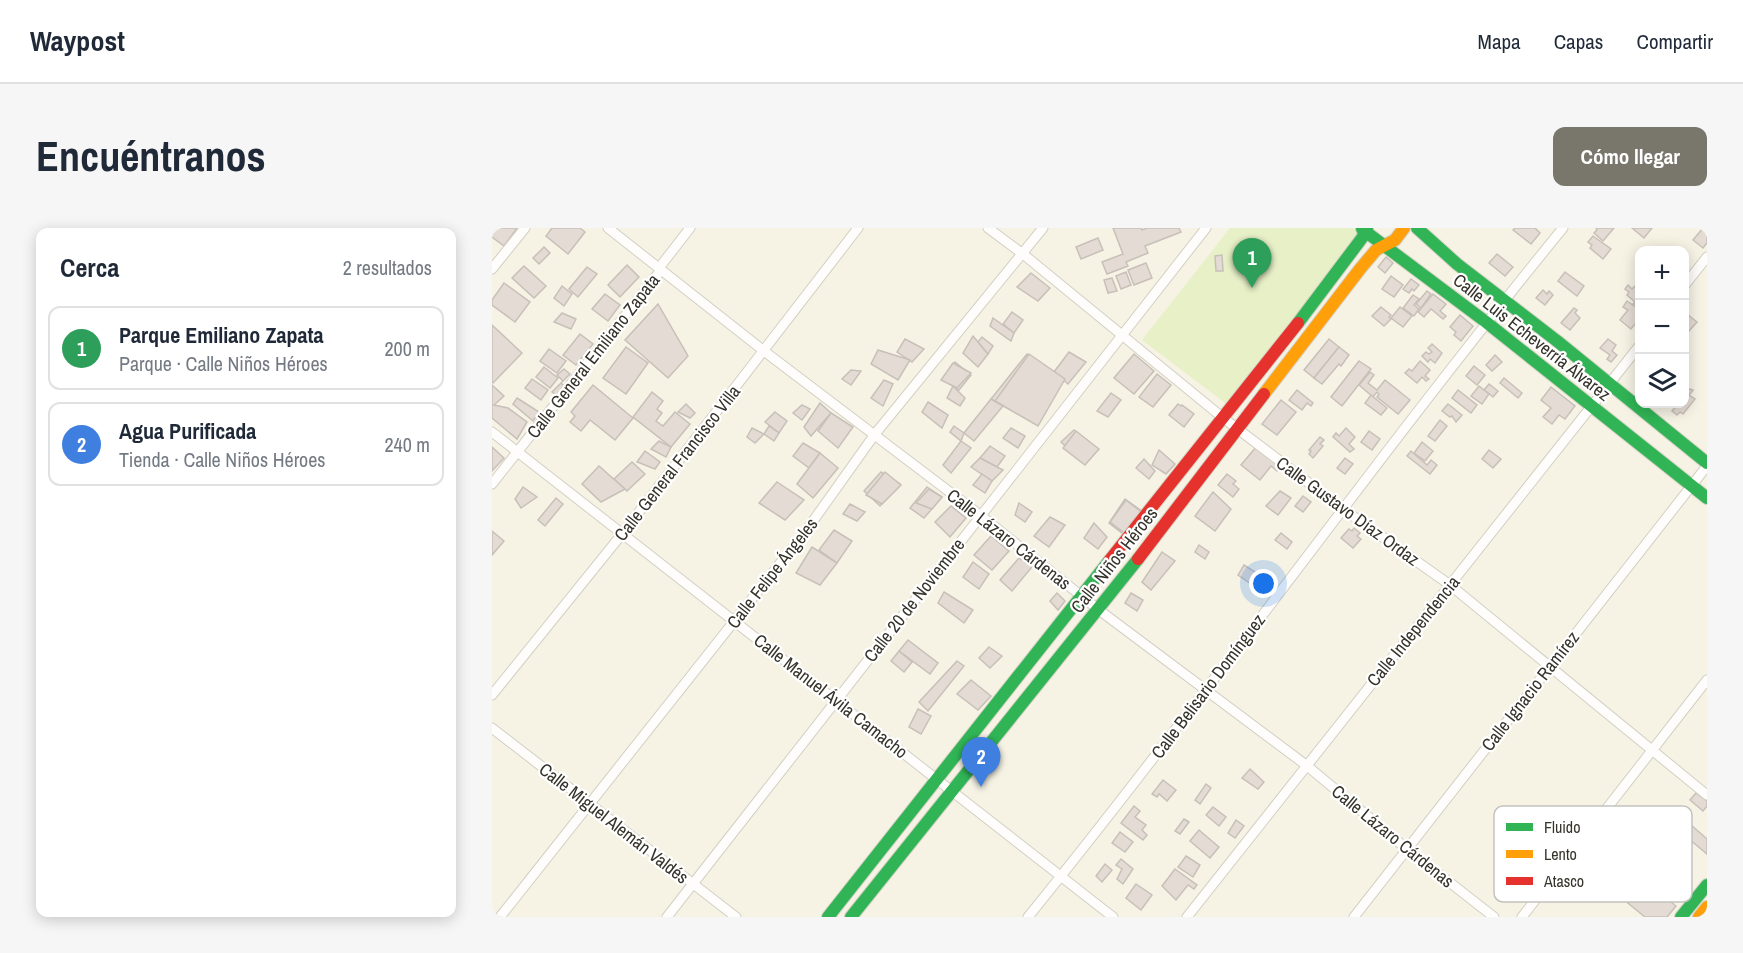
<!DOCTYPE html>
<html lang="es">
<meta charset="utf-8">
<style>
body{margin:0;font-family:"Archivo Narrow",sans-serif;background:#f6f6f7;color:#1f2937}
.controls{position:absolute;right:18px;top:18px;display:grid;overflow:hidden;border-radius:12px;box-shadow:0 3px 15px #0003}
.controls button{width:54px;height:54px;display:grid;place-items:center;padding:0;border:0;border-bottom:2px solid #e0e1e3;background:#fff;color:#1f2937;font:30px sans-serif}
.you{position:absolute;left:772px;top:356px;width:21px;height:21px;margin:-15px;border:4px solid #fff;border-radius:50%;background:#1a73e8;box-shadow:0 0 0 9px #1a73e833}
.badge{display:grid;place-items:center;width:39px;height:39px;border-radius:50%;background:#79766b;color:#fff;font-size:20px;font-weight:700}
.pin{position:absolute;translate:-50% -50px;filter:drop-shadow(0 2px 3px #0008)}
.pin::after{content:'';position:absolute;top:32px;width:21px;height:18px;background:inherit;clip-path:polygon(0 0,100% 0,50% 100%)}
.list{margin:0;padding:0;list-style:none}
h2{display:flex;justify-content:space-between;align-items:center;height:78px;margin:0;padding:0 24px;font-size:26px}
h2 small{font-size:20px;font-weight:400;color:#747a83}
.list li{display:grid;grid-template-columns:39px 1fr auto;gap:18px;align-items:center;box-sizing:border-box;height:84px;margin:0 12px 12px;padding:0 12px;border:2px solid #e0e1e3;border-radius:12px}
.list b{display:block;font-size:22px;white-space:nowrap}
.list p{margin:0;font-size:20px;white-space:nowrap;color:#747a83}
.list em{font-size:20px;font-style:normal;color:#747a83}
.icon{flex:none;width:33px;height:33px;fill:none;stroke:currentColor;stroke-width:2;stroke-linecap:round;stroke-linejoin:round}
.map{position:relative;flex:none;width:1215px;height:689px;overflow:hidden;border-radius:12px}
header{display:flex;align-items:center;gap:36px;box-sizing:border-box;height:84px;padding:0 30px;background:#fff;border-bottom:2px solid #e0e1e3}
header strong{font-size:28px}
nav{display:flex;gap:33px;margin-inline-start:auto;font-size:21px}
.intro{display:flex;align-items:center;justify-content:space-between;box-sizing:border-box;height:144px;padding:0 36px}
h1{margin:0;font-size:42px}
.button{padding:15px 27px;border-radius:12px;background:#79766b;color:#fff;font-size:21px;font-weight:700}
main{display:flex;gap:36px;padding:0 36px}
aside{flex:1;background:#fff;border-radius:12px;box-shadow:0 3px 15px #0003}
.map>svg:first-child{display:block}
.green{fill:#e7f0c7}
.building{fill:#e4dbd4;stroke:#c7c0b9;stroke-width:1.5}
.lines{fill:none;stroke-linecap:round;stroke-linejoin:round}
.street-casing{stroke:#d2d0c4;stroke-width:11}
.fast-casing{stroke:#d2d0c4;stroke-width:14}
.slow-casing{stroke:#d2d0c4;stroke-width:14}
.jam-casing{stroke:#d2d0c4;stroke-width:14}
.street{stroke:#fefdfb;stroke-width:9}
.fast{stroke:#30b455;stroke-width:12}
.slow{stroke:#ff9f0a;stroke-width:12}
.jam{stroke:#e5322d;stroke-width:12}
.labels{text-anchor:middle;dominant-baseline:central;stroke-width:4.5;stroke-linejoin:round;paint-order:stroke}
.street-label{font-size:18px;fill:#35332a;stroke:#fff}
.key{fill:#fff;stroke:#c2c2bf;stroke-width:1.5}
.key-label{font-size:16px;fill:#35332a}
</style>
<header>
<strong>Waypost</strong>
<nav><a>Mapa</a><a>Capas</a><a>Compartir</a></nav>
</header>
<div class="intro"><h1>Encuéntranos</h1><a class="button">Cómo llegar</a></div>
<main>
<aside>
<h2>Cerca<small>2 resultados</small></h2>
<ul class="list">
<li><span class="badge" style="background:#2e9e5b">1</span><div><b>Parque Emiliano Zapata</b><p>Parque · Calle Niños Héroes</p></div><em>200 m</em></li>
<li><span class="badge" style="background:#3f7fe0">2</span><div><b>Agua Purificada</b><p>Tienda · Calle Niños Héroes</p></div><em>240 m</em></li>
</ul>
</aside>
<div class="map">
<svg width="1215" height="689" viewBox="0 0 1215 689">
<rect width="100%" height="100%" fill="#f6f3e5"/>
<polygon class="green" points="738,0 861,0 870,8 737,178 650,112"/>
<g class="building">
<polygon points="2,0 25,0 12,18 0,9"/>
<polygon points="60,0 88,0 93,4 76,26 54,8"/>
<polygon points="621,0 649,0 650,2 655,0 687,0 689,4 653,18 656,25 634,34 636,38 615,46 610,34 631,26"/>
<polygon points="1023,0 1043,0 1048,5 1039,16 1021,2"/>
<polygon points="1104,0 1122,0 1111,13 1102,5 1105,2"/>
<polygon points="1140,0 1160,0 1152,10"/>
<polygon points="1211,0 1215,0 1215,15 1211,20 1201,12"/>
<polygon points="1101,8 1119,21 1111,31 1098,20 1100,17 1096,14"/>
<polygon points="606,10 611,22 589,31 584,19"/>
<polygon points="52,19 58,25 47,36 41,30"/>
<polygon points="1005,26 1021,39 1013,48 997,35"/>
<polygon points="730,27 731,43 724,43 723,28"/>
<polygon points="894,29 901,35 893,45 886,39"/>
<polygon points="654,35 660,50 642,57 636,42"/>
<polygon points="135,37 147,49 128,69 116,57"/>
<polygon points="32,38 54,58 42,70 20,50"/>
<polygon points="95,39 105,46 86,69 77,61"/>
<polygon points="634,44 639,57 629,61 624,48"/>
<polygon points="1073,44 1092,58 1085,68 1066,53"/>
<polygon points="539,45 558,60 546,73 525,59"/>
<polygon points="899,48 911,57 902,69 890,61"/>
<polygon points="620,50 625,63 616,65 612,52"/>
<polygon points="919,51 927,57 922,63 920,61 917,65 911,61"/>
<polygon points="12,55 38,74 23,94 0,77 0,72"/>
<polygon points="1136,57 1140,61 1143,58 1148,62 1148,81 1141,76 1143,74 1135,67 1137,64 1133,61"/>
<polygon points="70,58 80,66 72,78 62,70"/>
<polygon points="1051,62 1055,66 1057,63 1061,67 1053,77 1044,70"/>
<polygon points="935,63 939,66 929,80 924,76"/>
<polygon points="113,66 128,77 116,93 100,81"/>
<polygon points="941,66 954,76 948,83 954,88 951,91 939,81 932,89 926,84"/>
<polygon points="921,67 927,71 922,77 927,81 922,88 911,80"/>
<polygon points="1135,73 1148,82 1148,90 1139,101 1128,92 1136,82 1131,79"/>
<polygon points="166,76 196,128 176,150 133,112"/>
<polygon points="889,79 899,87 897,89 899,91 892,98 880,88"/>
<polygon points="908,79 920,88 911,99 899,90"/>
<polygon points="1082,80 1085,82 1083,85 1088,90 1078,102 1069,95"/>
<polygon points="520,84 531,92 522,105 511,96"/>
<polygon points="70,85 84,91 79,101 62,94"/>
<polygon points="1195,86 1205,94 1197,103 1192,99 1192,89"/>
<polygon points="968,87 981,98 969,113 962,107 964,104 958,99"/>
<polygon points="501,90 522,105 519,113 498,98"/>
<polygon points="0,97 30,125 1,155 0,154"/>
<polygon points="88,106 101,116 84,137 71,127"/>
<polygon points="481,108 496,126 486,139 471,125"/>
<polygon points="490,109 501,118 496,126 486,114"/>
<polygon points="413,111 432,121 420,134 405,124"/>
<polygon points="837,111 847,119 822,150 812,142"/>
<polygon points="1116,111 1124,117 1120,123 1125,127 1119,134 1115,131 1118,127 1108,120"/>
<polygon points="940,116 950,125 943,135 938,131 936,134 930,128 934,124 937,126 940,124 936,120"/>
<polygon points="134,119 156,135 134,166 111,150"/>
<polygon points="847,119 857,127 849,138 847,136 830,156 822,150"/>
<polygon points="57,121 74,133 65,145 48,133"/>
<polygon points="386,122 418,132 406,152 379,136"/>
<polygon points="577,124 594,134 576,156 562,144"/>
<polygon points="535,126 572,151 542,195 499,171"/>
<polygon points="537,126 573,151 546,198 503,173"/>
<polygon points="642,126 662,143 642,166 622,150"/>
<polygon points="1003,127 1010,134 1000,143 994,137"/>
<polygon points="867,133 879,141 850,178 839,169"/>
<polygon points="928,133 938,142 933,148 937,151 934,153 930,149 925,155 913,145 917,141 920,143"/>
<polygon points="463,134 479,147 467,162 452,152"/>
<polygon points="461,135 479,145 465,160 449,152"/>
<polygon points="982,138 993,147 985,157 974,148"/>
<polygon points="52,139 66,150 58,160 44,149"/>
<polygon points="72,141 78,146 69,155 73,159 65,168 60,164 71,153 65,147"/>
<polygon points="359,142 369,143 359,157 350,151"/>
<polygon points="878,144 882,147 876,155 885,162 893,152 918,172 906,186 885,169 887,166 885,164 881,169 867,157"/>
<polygon points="665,146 679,157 661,179 647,169"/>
<polygon points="1012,150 1030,165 1026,170 1008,155"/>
<polygon points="40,151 56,162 49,172 33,160"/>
<polygon points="392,152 401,156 391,178 379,170"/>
<polygon points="997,156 1006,163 1001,169 992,162"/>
<polygon points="0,157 12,168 2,177 16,180 35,194 25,211 0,190"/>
<polygon points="101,157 141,190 123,212 98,192 89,203 78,194 83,188 79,184"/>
<polygon points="461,158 473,170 468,178 455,170"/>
<polygon points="987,158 997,166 990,176 979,168"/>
<polygon points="1059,159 1083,178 1073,191 1067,187 1060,196 1051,189 1059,180 1049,172"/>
<polygon points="1198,161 1201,162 1197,167 1203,171 1191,186 1188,184 1185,187 1180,183 1186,176 1192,176 1192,167"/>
<polygon points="805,162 821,175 819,178 815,175 810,182 797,172"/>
<polygon points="966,162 985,177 979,185 960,170"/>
<polygon points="160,164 171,173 165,181 170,185 164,193 171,198 183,184 198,196 179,219 141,189"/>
<polygon points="619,165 629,172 616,189 605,183"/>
<polygon points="879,167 895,180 889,187 873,175"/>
<polygon points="25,170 47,184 41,193 21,176"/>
<polygon points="499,171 511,178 482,213 472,205"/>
<polygon points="789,172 804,184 785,207 770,196"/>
<polygon points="436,174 456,187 450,200 430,184"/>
<polygon points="328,175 339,185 319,208 312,199"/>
<polygon points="194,176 203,185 198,190 186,184"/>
<polygon points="686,176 689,178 690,177 702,186 692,199 677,187"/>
<polygon points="956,176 970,187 964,194 960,188 958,189 950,183"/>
<polygon points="310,177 318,181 310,192 301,185"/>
<polygon points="283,184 295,193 287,205 273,194"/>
<polygon points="339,185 361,199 346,220 326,203"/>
<polygon points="948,192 955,198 943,213 936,208"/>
<polygon points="277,198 287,205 282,213 272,206"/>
<polygon points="462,198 472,205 469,213 458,204"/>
<polygon points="260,200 272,206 263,215 255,209"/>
<polygon points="519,200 533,208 526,220 511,210"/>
<polygon points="854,200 863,209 857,216 862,221 858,224 841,209 844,205 847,208"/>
<polygon points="582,202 601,217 588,232 569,214"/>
<polygon points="584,203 607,221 593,237 571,220"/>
<polygon points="877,203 888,211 880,222 869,214"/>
<polygon points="828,209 832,212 828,216 831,218 821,230 817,226 819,223 817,222"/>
<polygon points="167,213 179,219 174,229 159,221"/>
<polygon points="469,213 479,220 459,245 451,237"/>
<polygon points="930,214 941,223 933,233 922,225"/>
<polygon points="311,215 328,225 317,240 301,228"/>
<polygon points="498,218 513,228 505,239 488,230"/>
<polygon points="0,219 12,230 0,243"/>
<polygon points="764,219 788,239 785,243 779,238 768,252 749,237"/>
<polygon points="667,222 683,236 674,246 660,237"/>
<polygon points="997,222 1009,231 1001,240 990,231"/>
<polygon points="153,223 168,234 163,241 145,234"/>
<polygon points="919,223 935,237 939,232 945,237 938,246 915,228"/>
<polygon points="328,225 346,240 321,270 305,256"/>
<polygon points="488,230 505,239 511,242 500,253 479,239"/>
<polygon points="853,230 861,236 853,246 845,240"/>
<polygon points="652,231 663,243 657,251 644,240"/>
<polygon points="140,234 153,246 135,263 122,251"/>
<polygon points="107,238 133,261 109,274 90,256"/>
<polygon points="389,244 408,256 388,278 372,263"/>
<polygon points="393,244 409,257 390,276 374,267"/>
<polygon points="490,246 500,253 493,265 481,257"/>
<polygon points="735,246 744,253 741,256 747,261 741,269 726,257"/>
<polygon points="285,254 312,272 293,292 267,275"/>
<polygon points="31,259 45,269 29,280 23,271"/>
<polygon points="435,259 450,269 432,290 418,280"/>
<polygon points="437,261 450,269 440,281 424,275"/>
<polygon points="788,263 799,270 786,287 774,278"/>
<polygon points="721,264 739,281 723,303 703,288"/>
<polygon points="811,268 819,274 811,284 803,278"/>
<polygon points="64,270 71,276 53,298 46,292"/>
<polygon points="633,271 654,286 635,309 617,295"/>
<polygon points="634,272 652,286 635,307 618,294"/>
<polygon points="527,275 540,284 533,294 523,287"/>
<polygon points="358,276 373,284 365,293 351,286"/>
<polygon points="459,278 474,290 458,309 443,294"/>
<polygon points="558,289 573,297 557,319 542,308"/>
<polygon points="602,295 615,309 606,321 592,310"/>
<polygon points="862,300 868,305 865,308 869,311 861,320 849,310 857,301 860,303"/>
<polygon points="342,302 360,313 345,335 327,322"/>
<polygon points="0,303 12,313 0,327"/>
<polygon points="789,305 800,314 795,321 783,312"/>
<polygon points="499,308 517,323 500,342 482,327"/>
<polygon points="707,317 717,324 713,331 703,324"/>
<polygon points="320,319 345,335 328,357 304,345"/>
<polygon points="670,324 683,333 659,362 650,354"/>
<polygon points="527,330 540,339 520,363 508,352"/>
<polygon points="481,334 497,346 487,361 471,349"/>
<polygon points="752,337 766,346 759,356 746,347"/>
<polygon points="452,364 481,382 472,395 446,375"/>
<polygon points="565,365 573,373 566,382 558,373"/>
<polygon points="639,365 651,372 645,383 633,375"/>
<polygon points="416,412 446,435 438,446 407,423"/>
<polygon points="497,419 510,428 498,440 487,430"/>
<polygon points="407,423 420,434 412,444 399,433"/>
<polygon points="465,433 472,438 436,483 427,474"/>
<polygon points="479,452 499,468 486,482 465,466"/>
<polygon points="426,481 439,488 429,506 417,499"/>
<polygon points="758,541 772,554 766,561 750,550"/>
<polygon points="671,552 684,562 675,573 667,566 665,569 660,566"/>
<polygon points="714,556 719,560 708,576 703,572"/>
<polygon points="1204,565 1215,573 1215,578 1211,583 1198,572"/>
<polygon points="642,578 648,583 643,589 654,597 650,602 655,607 651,612 629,595"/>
<polygon points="721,579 734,589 727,598 714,587"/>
<polygon points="692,591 697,594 688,606 683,603"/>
<polygon points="744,592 752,598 743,610 736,605"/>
<polygon points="1199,597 1215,611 1215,626 1191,606"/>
<polygon points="707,602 727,619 718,630 698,613"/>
<polygon points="628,604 641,614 633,624 620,615"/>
<polygon points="694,628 708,637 701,649 686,639"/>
<polygon points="629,631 641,641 631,656 625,651 630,641 624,637"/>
<polygon points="613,636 620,642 610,654 604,648"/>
<polygon points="683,641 705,657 702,661 696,657 684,672 670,658"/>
<polygon points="1144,645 1184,678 1175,689 1153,689 1126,667"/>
<polygon points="644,656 660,667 649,682 634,670"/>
</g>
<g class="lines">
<g class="street-casing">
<g id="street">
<polyline points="116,0 272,123 488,287 607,382 814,537 915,621 1002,689"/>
<polyline points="496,0 531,26 730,189 851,281 958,357 1215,567"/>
<polyline points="0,41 33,0"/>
<polyline points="1192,58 1215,29"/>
<polyline points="0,204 621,689"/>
<polyline points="0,256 169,42 167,40 198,0"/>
<polyline points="0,467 130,306 366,0"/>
<polyline points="0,500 244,689"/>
<polyline points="8,689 316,300 383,206 551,0"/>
<polyline points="175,689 714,0"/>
<path d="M536,689C719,463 887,225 1071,0"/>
<polyline points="695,689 1148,117"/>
<polyline points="862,689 1215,238"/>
<polyline points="1030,689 1215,452"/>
</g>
</g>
<g class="fast-casing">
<g id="fast">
<polyline points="925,0 965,36 1065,113 1215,235"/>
<polyline points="870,1 994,94 1215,270"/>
<polyline points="806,95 870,10 875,0"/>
<polyline points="336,689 617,333"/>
<polyline points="359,689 646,331"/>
<polyline points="1189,689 1215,657"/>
</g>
</g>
<g class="slow-casing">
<g id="slow">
<polyline points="772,166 868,41 884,22 903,12 912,0"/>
<polyline points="1207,689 1215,679"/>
</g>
</g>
<g class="jam-casing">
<g id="jam">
<polyline points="646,331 772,166"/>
<polyline points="617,333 806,95"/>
</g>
</g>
<use href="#street" class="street"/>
<use href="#fast" class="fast"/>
<use href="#slow" class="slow"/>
<use href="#jam" class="jam"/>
</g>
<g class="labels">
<g class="street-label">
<text transform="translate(1040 109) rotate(38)">Calle Luis Echeverría Álvarez</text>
<text transform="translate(101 128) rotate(-52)">Calle General Emiliano Zapata</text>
<text transform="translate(185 235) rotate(-52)">Calle General Francisco Villa</text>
<text transform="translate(856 283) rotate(36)">Calle Gustavo Díaz Ordaz</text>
<text transform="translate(517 311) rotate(38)">Calle Lázaro Cárdenas</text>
<text transform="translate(622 332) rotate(-52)">Calle Niños Héroes</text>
<text transform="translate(280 345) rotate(-52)">Calle Felipe Ángeles</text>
<text transform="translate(422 372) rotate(-52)">Calle 20 de Noviembre</text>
<text transform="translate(921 403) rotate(-51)">Calle Independencia</text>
<text transform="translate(716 458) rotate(-53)">Calle Belisario Domínguez</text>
<text transform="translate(1038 463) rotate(-52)">Calle Ignacio Ramírez</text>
<text transform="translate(339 468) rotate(38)">Calle Manuel Ávila Camacho</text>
<text transform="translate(122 595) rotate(38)">Calle Miguel Alemán Valdés</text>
<text transform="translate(901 608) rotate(39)">Calle Lázaro Cárdenas</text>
</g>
</g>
<rect x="1002" y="578" width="198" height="96" rx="9" class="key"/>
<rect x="1014" y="595" width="27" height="8" fill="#30b455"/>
<rect x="1014" y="622" width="27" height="8" fill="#ff9f0a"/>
<rect x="1014" y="649" width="27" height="8" fill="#e5322d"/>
<g class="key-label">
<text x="1052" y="605">Fluido</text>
<text x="1052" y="632">Lento</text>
<text x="1052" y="659">Atasco</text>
</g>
</svg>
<div class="controls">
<button>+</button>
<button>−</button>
<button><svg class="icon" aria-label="layers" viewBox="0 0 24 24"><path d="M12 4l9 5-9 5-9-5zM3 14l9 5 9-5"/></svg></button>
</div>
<div class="you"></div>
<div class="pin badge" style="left:760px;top:60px;background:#2e9e5b">1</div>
<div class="pin badge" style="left:489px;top:559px;background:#3f7fe0">2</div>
</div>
</main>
